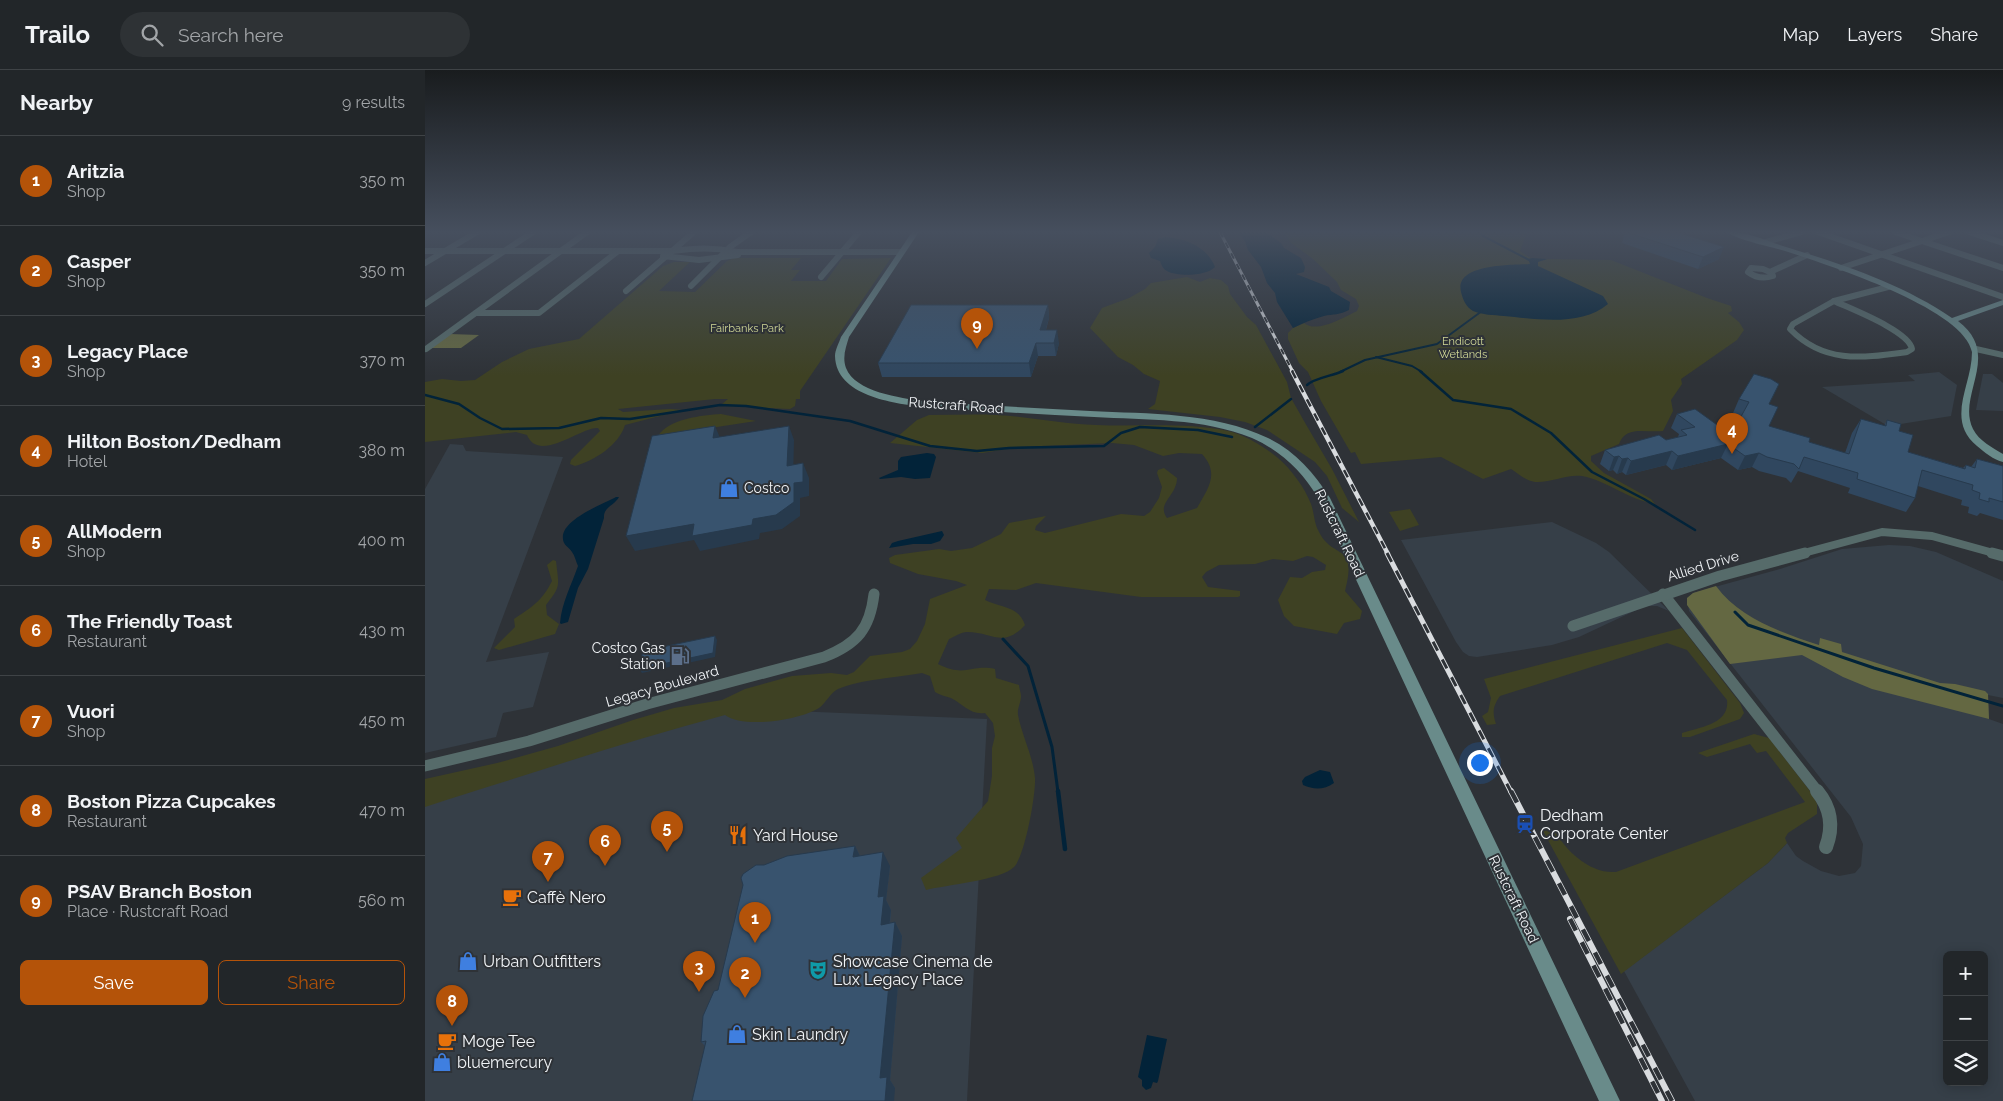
<!DOCTYPE html>
<meta charset="utf-8">
<style>
body{margin:0;font-family:Raleway,sans-serif;background:#2e3235;color:#f1f3f6}
.controls{position:absolute;right:15px;bottom:15px;display:grid;overflow:hidden;border-radius:8px;box-shadow:0 2px 12px #0003}
.controls button{width:45px;height:45px;display:grid;place-items:center;padding:0;border:0;border-bottom:1px solid #3f4346;background:#222629;color:#f1f3f6;font:25px sans-serif}
.you{position:absolute;left:1054px;top:692px;width:18px;height:18px;margin:-12px;border:4px solid #fff;border-radius:50%;background:#1a73e8;box-shadow:0 0 0 8px #1a73e833}
.badge{display:grid;place-items:center;width:32px;height:32px;border-radius:50%;background:#b45309;color:#fff;font-size:16px;font-weight:700}
.pin{position:absolute;translate:-50% -41px;filter:drop-shadow(0 1px 2px #0008)}
.pin::after{content:'';position:absolute;top:26px;width:18px;height:15px;background:inherit;clip-path:polygon(0 0,100% 0,50% 100%)}
.list{margin:0;padding:0;list-style:none}
h2{display:flex;justify-content:space-between;align-items:center;height:65px;margin:0;padding:0 20px;font-size:21px}
h2 small{font-size:16px;font-weight:400;color:#a2a5a8}
.list li{display:grid;grid-template-columns:32px 1fr auto;gap:15px;align-items:center;box-sizing:border-box;height:90px;padding:0 20px;border-top:1px solid #3f4346}
.list b{display:block;font-size:19px;white-space:nowrap}
.list p{margin:0;font-size:16px;white-space:nowrap;color:#a2a5a8}
.list em{font-size:16px;font-style:normal;color:#a2a5a8}
.actions{display:flex;gap:10px;padding:15px 20px}
.actions a{flex:1;padding:11px 0;border:1px solid #b45309;border-radius:8px;text-align:center;font-size:18px;color:#b45309}
.actions .main{background:#b45309;color:#fff}
.icon{flex:none;width:28px;height:28px;fill:none;stroke:currentColor;stroke-width:2;stroke-linecap:round;stroke-linejoin:round}
.map{position:relative;flex:none;width:1578px;height:1031px;overflow:hidden}
header{display:flex;align-items:center;gap:30px;box-sizing:border-box;height:70px;padding:0 25px;background:#222629;border-bottom:1px solid #3f4346}
header strong{font-size:24px}
nav{display:flex;gap:28px;margin-inline-start:auto;font-size:18px}
.search{width:350px;height:45px;background:#2e3235;display:flex;align-items:center;gap:12px;box-sizing:border-box;padding:0 18px;border-radius:28px;color:#a2a5a8;font-size:19px}
main{display:flex}
aside{flex:1;background:#222629}
.map>svg:first-child{display:block}
.built{fill:#363f48;fill-rule:evenodd}
.green{fill:#3e4123}
.forest{fill:#646842}
.water{fill:#022339}
.lines{fill:none;stroke-linecap:round;stroke-linejoin:round}
.stream-far3{stroke:#022339;stroke-width:2}
.stream-far2{stroke:#022339;stroke-width:2.5}
.stream-far1{stroke:#022339;stroke-width:3}
.stream{stroke:#022339;stroke-width:4.5}
.street-far3{stroke:#566b6a;stroke-width:6}
.street-far2{stroke:#566b6a;stroke-width:8}
.street-far1{stroke:#566b6a;stroke-width:11}
.street{stroke:#566b6a;stroke-width:14}
.secondary{fill:#698b8a;fill-rule:evenodd}
.rail-far3-casing{stroke:#d9dcdf;stroke-width:3}
.rail-far2-casing{stroke:#d9dcdf;stroke-width:4.5}
.rail-far1-casing{stroke:#d9dcdf;stroke-width:5}
.rail-casing{stroke:#d9dcdf;stroke-width:6}
.rail-far3{stroke:#2e3237;stroke-width:2;stroke-dasharray:6;stroke-linecap:butt}
.rail-far2{stroke:#2e3237;stroke-width:2.5;stroke-dasharray:8;stroke-linecap:butt}
.rail-far1{stroke:#2e3237;stroke-width:3;stroke-dasharray:10;stroke-linecap:butt}
.rail{stroke:#2e3237;stroke-width:4.5;stroke-dasharray:13;stroke-linecap:butt}
.wall{fill:#30475f}
.shaded-wall{fill:#273a4d}
.building{fill:#38536e;stroke:#273a4d}
.labels{text-anchor:middle;dominant-baseline:central;stroke-width:4;stroke-linejoin:round;paint-order:stroke}
.far-park-label{font-size:11px;fill:#d0d796;stroke:#2e3237}
.street-label{font-size:14px;fill:#f1f4f7;stroke:#2e3237}
.poi-label{font-size:14px;fill:#f1f4f7;stroke:#2e3237;text-anchor:start}
.near-poi-label{font-size:16px;fill:#f1f4f7;stroke:#2e3237;text-anchor:start}
</style>
<header>
<strong>Trailo</strong>
<div class="search"><svg class="icon" aria-label="search" viewBox="0 0 24 24"><circle cx="10" cy="10" r="6"/><path d="M15 15l6 6"/></svg>Search here</div>
<nav><a>Map</a><a>Layers</a><a>Share</a></nav>
</header>
<main>
<aside>
<h2>Nearby<small>9 results</small></h2>
<ul class="list">
<li><span class="badge">1</span><div><b>Aritzia</b><p>Shop</p></div><em>350 m</em></li>
<li><span class="badge">2</span><div><b>Casper</b><p>Shop</p></div><em>350 m</em></li>
<li><span class="badge">3</span><div><b>Legacy Place</b><p>Shop</p></div><em>370 m</em></li>
<li><span class="badge">4</span><div><b>Hilton Boston/Dedham</b><p>Hotel</p></div><em>380 m</em></li>
<li><span class="badge">5</span><div><b>AllModern</b><p>Shop</p></div><em>400 m</em></li>
<li><span class="badge">6</span><div><b>The Friendly Toast</b><p>Restaurant</p></div><em>430 m</em></li>
<li><span class="badge">7</span><div><b>Vuori</b><p>Shop</p></div><em>450 m</em></li>
<li><span class="badge">8</span><div><b>Boston Pizza Cupcakes</b><p>Restaurant</p></div><em>470 m</em></li>
<li><span class="badge">9</span><div><b>PSAV Branch Boston</b><p>Place · Rustcraft Road</p></div><em>560 m</em></li>
</ul>
<div class="actions"><a class="main">Save</a><a>Share</a></div>
</aside>
<div class="map">
<svg width="1578" height="1031" viewBox="0 0 1578 1031">
<rect width="100%" height="100%" fill="#2e3237"/>
<g class="built">
<polygon points="1514,302 1532,315 1526,346 1463,356 1397,317 1490,311 1483,305"/>
<polygon points="1558,304 1567,304 1578,313 1578,341 1551,340"/>
<polygon points="25,374 38,375 41,381 138,387 61,592 124,582 108,637 78,643 71,667 0,683 0,419"/>
<polygon points="1127,452 1171,473 1184,482 1244,541 1232,536 1220,536 1154,567 1127,575 1052,587 1044,586 1038,582 1031,572 976,470"/>
<path d="M1464,475L1485,476L1511,482L1578,511V628L1563,625L1564,649L1578,654V1031H1270L1199,901L1343,793L1362,773L1371,786L1378,791L1396,801L1414,806L1430,803L1436,796L1438,774L1426,747L1264,541L1262,528L1268,523L1355,499L1417,479ZM1522,885H1559V1012H1522Z"/>
<polygon points="317,639 562,649 542,1031 0,1031 0,724"/>
</g>
<g class="green">
<path d="M859,162H1102L1095,181C1103,187 1114,194 1122,189L1186,190L1282,228L1306,236L1307,241L1303,243L1314,252L1319,260L1312,270L1256,309L1257,314L1246,330L1248,341L1238,361C1220,363 1201,355 1194,374L1166,386V391L1179,403L1226,429L1230,434C1204,430 1183,411 1157,406C1141,404 1126,413 1110,412C1101,411 1094,404 1086,399L1058,409L1016,387L936,394L930,382L926,383L896,331L883,302L874,293L863,269V263L868,258L879,253C892,264 919,247 932,241L934,236L931,229L916,220L912,212L887,188L866,173Z"/>
<path d="M309,188H376L366,200H375L366,211H401L417,189L466,188L375,321V329H371L370,336L365,339L301,336L297,334L303,329H290L193,339L198,342L245,339L258,340L200,355C194,375 169,391 150,396L145,394L146,390L175,361L173,358C157,356 114,394 102,365L91,362L0,372V312L17,309L36,311L50,310L77,292L104,279L154,269L238,196L249,192H265L234,221L270,222L302,191Z"/>
<polygon points="762,207 775,212 785,208 796,210 803,216 805,224 822,247 831,255 862,312 866,328 879,351 907,399 934,452 917,438 902,406 890,392 842,360 820,352 795,347 723,339 730,334 735,311 719,304 708,295 693,287 665,258 677,238 704,228 720,219 726,213"/>
<path d="M296,344L331,351L233,366C243,349 278,345 296,344Z"/>
<path d="M504,345C527,345 550,344 573,345C605,347 638,354 671,355C715,357 760,352 803,361C820,365 840,377 853,388C866,399 880,418 886,434C889,442 889,452 893,460C907,491 933,471 920,521L937,541L935,549L919,553L912,564L869,556L859,546L853,530L865,507L877,508L887,502L900,500L901,495L888,487L882,486L868,491L848,489L830,494L794,495L781,502L777,507L783,517L815,521V526L813,527H716L611,513L591,520L564,519L560,530C576,538 594,536 600,555C578,579 568,562 542,562C536,562 529,567 524,569L513,594C540,608 546,594 570,599L571,608L594,615C594,618 596,623 596,626C596,633 592,638 593,645C597,666 608,686 610,708C611,724 600,786 589,797C577,810 520,815 501,820L496,808L537,778L531,768L563,731L567,706V678L570,666L568,653L560,643C545,645 538,634 526,628C520,626 515,625 510,622L505,606L497,603C474,607 433,610 413,619C405,623 401,633 394,638C375,650 319,659 300,645C237,662 175,681 113,701C76,713 38,724 0,737V709L72,693L133,676L208,650L249,638L297,630L320,619L367,606L406,603L422,605L429,602L445,586L477,582L485,579L492,571L500,554L505,529L542,515L531,511L493,504L465,493L464,488L470,485L514,479L526,481L547,478L576,464L584,453L621,446L611,456L610,460L620,463L696,444L719,446L725,442L734,428L737,417L732,403L733,400L739,398L752,408C752,426 731,433 742,448L772,438C783,418 795,404 777,384L754,383L738,386L709,375L687,373L594,377L557,383L465,373L492,350Z"/>
<polygon points="985,439 994,455 975,461 964,442"/>
<path d="M128,490L131,491C134,517 136,516 121,535L122,545L134,554L130,564L74,580L69,578L90,557L89,549C107,537 117,531 127,511L122,495Z"/>
<path d="M1257,558L1315,633L1319,643L1315,649L1265,667H1257V663C1275,657 1305,654 1302,630L1262,580L1242,573L1075,626C1068,636 1067,642 1071,654L1062,655L1057,646L1063,642L1066,628L1059,609Z"/>
<path d="M1329,664L1344,668L1388,725L1392,734V744L1363,763L1360,768L1362,773L1343,793L1196,904L1118,761L1129,760C1141,781 1165,804 1191,802L1380,732L1341,681L1332,683L1325,674L1282,687L1273,683Z"/>
</g>
<g class="forest">
<polygon points="25,264 54,265 36,278 6,278"/>
<path d="M1291,516C1315,549 1358,563 1394,575L1395,568L1416,574L1417,582L1515,613L1530,614L1560,621L1563,624L1564,649L1447,619L1418,607L1377,585L1305,594L1262,535V528L1268,523Z"/>
</g>
<g class="water">
<path d="M813,162H841L856,173L859,178L876,188L880,197L879,202L871,204L904,217L906,221L925,232L924,240C915,245 908,244 899,246C888,249 878,253 868,258L852,232L850,223L842,213L836,197L823,180L820,171Z"/>
<path d="M741,167C762,169 782,177 790,197C782,206 753,207 742,201C738,199 737,196 735,191L726,188L724,183L730,177L733,169Z"/>
<path d="M1107,188L1122,189L1113,192V196L1178,226L1183,234C1156,257 1111,249 1079,246C1069,245 1057,245 1048,241C1041,237 1038,230 1036,222C1029,193 1088,195 1105,194L1103,189Z"/>
<polygon points="502,383 509,384 511,387 505,408 490,409 476,407 455,409 454,408 473,400 473,391 476,387"/>
<path d="M191,427H194C189,436 178,437 179,448L163,499L153,518L143,552L136,554L135,553C137,532 146,516 153,496C151,492 150,486 147,482C144,477 138,475 138,469C135,450 178,434 191,427Z"/>
<polygon points="517,461 519,465 515,471 506,474 488,474 464,478 467,473 473,471"/>
<path d="M895,700L905,702L909,713C899,720 889,720 878,715L877,711L880,707Z"/>
<polygon points="722,965 742,969 733,1011 732,1013 728,1012 726,1018 721,1020 717,1016 717,1010 713,1007"/>
</g>
<g class="lines">
<g class="stream-far3">
<polyline points="1055,162 1058,166 1106,191"/>
<polyline points="951,287 987,296 997,302"/>
<polyline points="915,302 940,290 1012,274 1057,241"/>
</g>
<g class="stream-far2">
<polyline points="995,301 1028,330 1086,339 1126,363 1167,402 1219,429 1270,460"/>
<path d="M882,315C889,308 907,306 918,301"/>
<polyline points="0,325 34,334 55,348 77,359 134,358 176,348 205,349 295,335 321,336 425,351 505,376 552,381 584,378 679,376 696,363 715,357 773,360 807,367"/>
<polyline points="830,357 866,329"/>
</g>
<g class="stream-far1">
<polyline points="1310,542 1323,555 1449,598 1578,636"/>
<polyline points="578,569 603,596 627,677 633,722"/>
</g>
<polyline class="stream" points="633,721 640,779"/>
<g class="street-far3">
<polyline points="1393,162 1578,227"/>
<polyline points="1470,162 1578,198"/>
<polyline points="1544,162 1578,173"/>
<polyline points="1341,172 1376,162"/>
<path d="M0,181H247C270,178 289,177 312,182H476"/>
<polyline points="238,186 274,190 313,185"/>
<polyline points="0,193 52,162"/>
<path d="M1326,198L1338,199L1347,203L1348,206C1339,209 1331,208 1323,202Z"/>
<polyline points="1416,198 1524,162"/>
<polyline points="1345,202 1382,185"/>
<polyline points="396,207 434,162"/>
<polyline points="266,216 305,177 326,162"/>
<polyline points="201,221 269,162"/>
<path d="M1409,231C1426,239 1484,261 1487,279L1482,282C1437,288 1399,294 1365,259L1368,254Z"/>
<polyline points="1409,231 1463,217"/>
<polyline points="0,234 108,162"/>
<polyline points="51,243 114,243 192,182"/>
<polyline points="1,279 162,162"/>
<polyline points="1551,279 1578,285"/>
</g>
<polyline class="street-far2" points="1375,484 1457,462 1507,466 1572,484"/>
<g class="street-far1">
<polyline points="1567,483 1578,486"/>
<polyline points="1238,524 1393,722"/>
<polyline points="1148,556 1295,506 1380,483"/>
<path d="M0,696L104,671L222,634L399,587C432,574 445,559 449,524"/>
</g>
<path class="street" d="M1392,721C1406,738 1409,756 1401,777"/>
<g class="secondary">
<path d="M487,162H494L424,267C421,277 417,287 421,298C430,322 476,328 498,331C553,335 609,338 665,341C724,344 788,342 843,368C870,381 889,403 905,428L1195,1031H1174L893,428C877,401 856,381 827,368C778,348 721,350 669,347C612,344 555,341 498,337C468,333 411,326 410,286C410,280 414,273 416,267Z"/>
<path d="M1302,162C1321,161 1340,170 1358,176C1416,194 1476,213 1527,248L1578,230V235L1533,251C1578,285 1531,325 1548,359C1554,371 1568,378 1578,384V392C1569,390 1559,382 1552,376C1520,349 1547,316 1547,282C1539,238 1400,194 1360,181C1344,176 1315,171 1302,162Z"/>
</g>
<g class="rail-far3-casing">
<polyline id="rail-far3" points="795,162 868,302"/>
</g>
<g class="rail-far2-casing">
<polyline id="rail-far2" points="867,301 963,484"/>
</g>
<g class="rail-far1-casing">
<polyline id="rail-far1" points="962,483 1086,722"/>
</g>
<g class="rail-casing">
<g id="rail">
<polyline points="1086,721 1247,1031"/>
<polyline points="1145,849 1237,1031"/>
</g>
</g>
<use href="#rail-far3" class="rail-far3"/>
<use href="#rail-far2" class="rail-far2"/>
<use href="#rail-far1" class="rail-far1"/>
<use href="#rail" class="rail"/>
</g>
<g class="wall">
<polygon points="1200,162 1294,189 1273,199 1197,173"/>
<polygon points="623,235 624,248 621,260 634,273 631,286 613,286 606,307 457,307 453,293"/>
<polygon points="1314,329 1344,334 1344,356 1384,372 1420,383 1427,363 1436,349 1459,356 1462,350 1474,361 1483,382 1538,398 1541,395 1546,397 1552,389 1578,396 1578,450 1555,443 1552,446 1543,443 1544,437 1536,435 1537,430 1493,416 1490,428 1481,442 1423,423 1425,418 1373,401 1366,413 1361,408 1334,401 1327,397 1313,400 1296,388 1247,400 1241,395 1201,405 1197,402 1192,404 1188,400 1184,401 1175,394 1180,380 1241,370 1253,367 1254,364 1246,358 1252,344 1295,357 1313,352 1316,346 1308,343"/>
<polygon points="430,776 435,786 465,796 461,830 466,840 465,853 470,852 477,866 465,1010 470,1018 280,976 276,972 293,920 339,795"/>
</g>
<g class="shaded-wall">
<polygon points="1299,177 1294,189 1273,199 1278,187"/>
<polygon points="623,235 624,248 617,273 615,260"/>
<polygon points="632,260 634,273 631,286 629,273"/>
<polygon points="611,273 613,286 606,307 604,293"/>
<polygon points="290,356 296,370 288,368"/>
<polygon points="364,356 369,370 368,410 362,396"/>
<polygon points="1303,374 1296,388 1247,400 1253,386"/>
<polygon points="1247,381 1241,395 1201,405 1206,391"/>
<polygon points="1334,383 1327,397 1313,400 1320,386"/>
<polygon points="1194,386 1188,400 1184,401 1189,387"/>
<polygon points="1203,388 1197,402 1192,404 1197,389"/>
<polygon points="378,393 384,408 384,426 375,428 375,446 357,459 335,463 334,469 275,481 269,470 210,481 201,466 269,454 328,449 369,413"/>
<polygon points="290,566 292,570 290,587 217,603 214,599"/>
<polygon points="430,776 437,790 428,787"/>
<polygon points="458,782 465,796 461,830 466,840 463,868 456,855 453,827"/>
<polygon points="470,852 477,866 465,1010 470,1018 469,1031 460,1031 455,1008"/>
</g>
<g class="building">
<polygon points="1201,162 1252,162 1299,177 1278,187"/>
<polygon points="486,235 623,235 615,260 632,260 629,273 611,273 604,293 453,293"/>
<polygon points="1329,304 1346,309 1354,314 1344,334 1353,337 1344,356 1385,368 1384,372 1424,384 1436,349 1461,356 1462,350 1476,354 1474,361 1488,365 1483,382 1540,399 1541,395 1550,398 1552,389 1578,396 1578,432 1564,428 1564,432 1554,429 1555,423 1547,420 1548,415 1497,400 1490,428 1432,409 1433,403 1379,387 1374,399 1369,394 1342,387 1334,383 1320,386 1303,374 1253,386 1247,381 1206,391 1203,388 1197,389 1194,386 1189,387 1180,380 1234,365 1241,370 1262,365 1256,360 1270,357 1252,344 1270,339 1295,357 1313,352 1324,332 1314,329"/>
<polygon points="290,356 288,368 364,356 362,396 378,393 378,412 369,413 369,432 351,445 328,449 327,455 267,466 269,454 201,466 227,366"/>
<polygon points="290,566 288,583 214,599 218,581"/>
<polygon points="430,776 428,787 458,782 453,827 459,826 456,855 470,852 455,1008 462,1007 460,1031 267,1031 281,971 276,972 278,946 289,921 293,920 318,815 316,808 318,804 331,795 339,795 362,786"/>
</g>
<linearGradient id="sky" x2="0" y2="1"><stop stop-color="#191c1e"/><stop offset="0.53" stop-color="#464f5e"/><stop offset="1" stop-color="#464f5e" stop-opacity="0"/></linearGradient>
<rect width="1578" height="306" fill="url(#sky)"/>
<defs>
<g id="shop-bare" transform="scale(1.5)"><path d="M-5-2.5h2.3a2.7 3.5 0 0 1 5.4 0H5L5.5 6h-11ZM-1.5-2.5h3a1.5 2.3 0 0 0-3 0Z" fill="#3f7fe0" stroke="#2e3237" stroke-width="2.5" paint-order="stroke"/></g>
<g id="fuel-bare" transform="scale(1.5)"><path d="M-5.5-6h7V0h2V4h1.3V-2.5L3-4.5l.8-.8L6-3V5H2.5V1h-1V6h-7ZM-4.2-4.7v3.2H.2V-4.7Z" fill="#5c6f8a" stroke="#2e3237" stroke-width="2.5" paint-order="stroke"/></g>
<g id="station-bare" transform="scale(1.5)"><path d="M-3-6H3Q5-6 5-4V2Q5 4 3 4L4.5 6H3L1.5 4h-3L-3 6H-4.5L-3 4Q-5 4-5 2V-4Q-5-6-3-6ZM-3.5-4v3h7v-3ZM-3.5 1v1.5H-2V1ZM2 1v1.5H3.5V1Z" fill="#1a4fb4" stroke="#2e3237" stroke-width="2.5" paint-order="stroke"/></g>
<g id="restaurant-bare" transform="scale(1.5)"><path d="M-5-6h1v4h1v-4h1v4h1v-4h1v5L-1.5 .5V6h-2V.5L-5-1ZM5-6V6H3V1.5H1.5Q1.5-4 5-6Z" fill="#e8710a" stroke="#2e3237" stroke-width="2.5" paint-order="stroke"/></g>
<g id="cafe-bare" transform="scale(1.5)"><path d="M-5.5-4.5H6V0H3Q3 3.5 0 3.5H-2.5Q-5.5 3.5-5.5 0ZM3-3.2v2h1.7v-2ZM-6 4.5H4V6H-6Z" fill="#e8710a" stroke="#2e3237" stroke-width="2.5" paint-order="stroke"/></g>
<g id="theatre-bare" transform="scale(1.5)"><path d="M-5-5.5Q0-4 5-5.5V0Q5 5 0 6Q-5 5-5 0ZM-3.3-2.5H-1v1.5H-3.3ZM1-2.5H3.3v1.5H1ZM-2.8 1Q0 5.5 2.8 1Z" fill="#0f9aa8" stroke="#2e3237" stroke-width="2.5" paint-order="stroke"/></g>
</defs>
<g fill-rule="evenodd">
<use href="#shop-bare" x="304" y="418"/>
<use href="#fuel-bare" x="255" y="586"/>
<use href="#station-bare" x="1100" y="754"/>
<use href="#restaurant-bare" x="313" y="765"/>
<use href="#cafe-bare" x="87" y="827"/>
<use href="#shop-bare" x="43" y="891"/>
<use href="#theatre-bare" x="393" y="900"/>
<use href="#shop-bare" x="312" y="964"/>
<use href="#cafe-bare" x="22" y="971"/>
<use href="#shop-bare" x="17" y="992"/>
</g>
<g class="labels">
<g class="far-park-label">
<text x="322" y="258">Fairbanks Park</text>
<text x="1038" y="271">Endicott<tspan x="1038" dy="13">Wetlands</tspan></text>
</g>
<g class="street-label">
<text transform="translate(531 335) rotate(4)">Rustcraft Road</text>
<text transform="translate(915 463) rotate(64)">Rustcraft Road</text>
<text transform="translate(1278 496) rotate(-17)">Allied Drive</text>
<text transform="translate(237 616) rotate(-16)">Legacy Boulevard</text>
<text transform="translate(1089 829) rotate(64)">Rustcraft Road</text>
</g>
<g class="poi-label">
<text x="319" y="418">Costco</text>
<text x="240" y="578" text-anchor="end">Costco Gas<tspan x="240" dy="16">Station</tspan></text>
</g>
<g class="near-poi-label">
<text x="1115" y="745">Dedham<tspan x="1115" dy="18">Corporate Center</tspan></text>
<text x="328" y="765">Yard House</text>
<text x="102" y="827">Caffè Nero</text>
<text x="58" y="891">Urban Outfitters</text>
<text x="408" y="891">Showcase Cinema de<tspan x="408" dy="18">Lux Legacy Place</tspan></text>
<text x="327" y="964">Skin Laundry</text>
<text x="37" y="971">Moge Tee</text>
<text x="32" y="992">bluemercury</text>
</g>
</g>
</svg>
<div class="controls">
<button>+</button>
<button>−</button>
<button><svg class="icon" aria-label="layers" viewBox="0 0 24 24"><path d="M12 4l9 5-9 5-9-5zM3 14l9 5 9-5"/></svg></button>
</div>
<div class="you"></div>
<div class="pin badge" style="left:330px;top:873px">1</div>
<div class="pin badge" style="left:320px;top:928px">2</div>
<div class="pin badge" style="left:274px;top:922px">3</div>
<div class="pin badge" style="left:1307px;top:384px">4</div>
<div class="pin badge" style="left:242px;top:782px">5</div>
<div class="pin badge" style="left:180px;top:796px">6</div>
<div class="pin badge" style="left:123px;top:812px">7</div>
<div class="pin badge" style="left:27px;top:956px">8</div>
<div class="pin badge" style="left:552px;top:279px">9</div>
</div>
</main>
